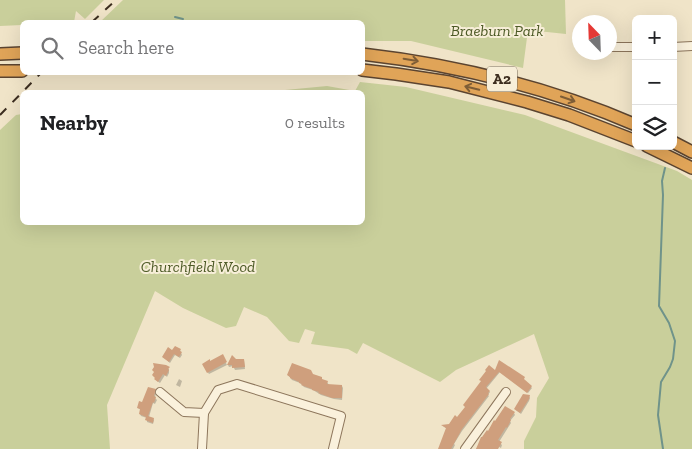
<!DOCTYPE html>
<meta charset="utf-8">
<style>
body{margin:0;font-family:"Zilla Slab",serif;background:#f6f6f6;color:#202124}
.controls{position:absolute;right:15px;top:15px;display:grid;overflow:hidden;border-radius:8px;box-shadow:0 5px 20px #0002}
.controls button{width:45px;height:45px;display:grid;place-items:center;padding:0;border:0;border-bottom:1px solid #e0e0e0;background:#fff;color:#202124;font:25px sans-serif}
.compass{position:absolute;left:572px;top:15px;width:45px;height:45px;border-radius:50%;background:#fff;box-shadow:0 5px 20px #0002;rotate:337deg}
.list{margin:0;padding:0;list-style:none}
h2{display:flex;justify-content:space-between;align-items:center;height:65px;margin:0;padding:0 20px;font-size:21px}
h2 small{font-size:16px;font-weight:400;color:#757577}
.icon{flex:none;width:28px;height:28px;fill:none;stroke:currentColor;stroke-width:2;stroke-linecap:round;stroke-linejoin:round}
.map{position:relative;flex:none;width:692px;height:449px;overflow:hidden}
.search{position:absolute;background:#fff;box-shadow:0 5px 20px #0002;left:20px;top:20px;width:345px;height:55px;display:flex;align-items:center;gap:12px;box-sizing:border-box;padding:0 18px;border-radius:8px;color:#757577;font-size:19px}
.panel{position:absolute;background:#fff;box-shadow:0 5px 20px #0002;left:20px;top:90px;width:345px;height:135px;border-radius:8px}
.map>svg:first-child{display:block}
.green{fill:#c9cf9b}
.shadow{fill:#0003}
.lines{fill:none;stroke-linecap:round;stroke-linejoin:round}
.stream{stroke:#6f938a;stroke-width:2}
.building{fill:#cf9f7d}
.minor-casing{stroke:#8d765c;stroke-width:10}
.highway-casing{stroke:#5b4430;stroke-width:14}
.minor{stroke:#faf1dc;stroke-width:8}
.highway{stroke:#e0a458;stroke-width:11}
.rail{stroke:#3d2e20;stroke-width:2;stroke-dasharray:9 9;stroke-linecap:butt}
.oneway{stroke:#7e5d36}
.labels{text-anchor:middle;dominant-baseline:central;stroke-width:4;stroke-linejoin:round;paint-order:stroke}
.shield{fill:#f7eed8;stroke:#756857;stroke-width:1}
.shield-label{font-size:15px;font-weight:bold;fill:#3d2e20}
.park-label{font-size:16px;font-style:italic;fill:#4d5a26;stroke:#f7eed8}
</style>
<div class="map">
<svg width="692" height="449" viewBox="0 0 692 449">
<rect width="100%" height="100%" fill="#f0e4c8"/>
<g class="green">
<polygon points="0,0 104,0 85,19 76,11 74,22 22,22 22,25 0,26"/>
<polygon points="123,0 565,0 566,34 528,30 523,68 411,41 363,41 362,22 100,22"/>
<polygon points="360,82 406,87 525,115 677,171 692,180 692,449 524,449 524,441 536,417 537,398 549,378 534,334 456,370 440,382 363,343 357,354 348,349 311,344 315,332 305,329 299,343 289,341 267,317 244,307 236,326 226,328 183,308 155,291 107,405 110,449 0,449 0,130 16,115 22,114 22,222 362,222 362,92 264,92 327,86 355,91"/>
</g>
<g class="shadow">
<polygon points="180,350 182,355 180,358 175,355 170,363 163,357 173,351"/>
<polygon points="222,356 227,365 209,374 203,365"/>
<polygon points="233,358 235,361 244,360 245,369 235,370 233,366 229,367 228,365"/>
<polygon points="500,362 521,376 524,379 524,380 532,388 528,393 500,372 486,389 490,392 488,395 489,396 462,431 454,444 455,445 453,449 439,449 447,429 443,426 450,425 458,419 496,372"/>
<polygon points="169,368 169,373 167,377 165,375 160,383 157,381 156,379"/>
<polygon points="288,375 312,375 327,382 329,385 342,386 343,388 342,400 334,399 321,395 313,390 304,387 300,383 292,380"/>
<polygon points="179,379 182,381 180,387 176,385"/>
<polygon points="155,390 156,392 155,398 157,400 155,404 153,403 149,417 153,419 154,420 153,424 147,422 147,418 141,416 140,414 141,410 138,408"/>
<polygon points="529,396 530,398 529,401 521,414 516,410"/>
<polygon points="514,413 515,415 510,421 511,423 499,442 502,445 501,448 492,443 490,449 476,449 488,432"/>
</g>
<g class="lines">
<g class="stream">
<polyline points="175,17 183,19"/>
<polyline points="663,449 658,415 661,382 670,367 673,359 675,341 669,323 659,306 663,195 662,181 665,168"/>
</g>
</g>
<g class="building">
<polygon points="175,346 181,349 180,351 182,352 179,357 174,354 169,362 162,357 168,347 172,350"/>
<polygon points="223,354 227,362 207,373 202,364 210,359 210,361"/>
<polygon points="232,355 236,359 244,359 245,367 232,368 232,365 227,365"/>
<polygon points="499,360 522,375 525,377 524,379 532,386 527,393 499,372 486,387 490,391 488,393 489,394 462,429 451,449 438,449 446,428 441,425 449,424 455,415 457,417 465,407 463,405 481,381 479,380 486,371 485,370 489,365 495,370"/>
<polygon points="153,363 166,365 170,367 168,369 169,370 166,376 163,374 158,382 154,379 155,378 152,375 154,372 152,370 154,367"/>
<polygon points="292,363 311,370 313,374 322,377 322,379 328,381 327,384 342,385 342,398 332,398 318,393 319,392 312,390 312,389 301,385 302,384 299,383 299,382 290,378 290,377 287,375"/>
<polygon points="148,387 156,389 154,396 156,397 154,403 153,402 148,416 154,418 153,423 145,420 146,417 139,414 140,409 137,408 139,401 142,402"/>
<polygon points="523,394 530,395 529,399 520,413 514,409"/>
<polygon points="505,406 515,412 510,419 511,420 507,428 506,427 498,440 502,442 498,449 476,449 481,437 482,437 487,430 488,431 494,420 495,421"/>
</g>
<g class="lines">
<g class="minor-casing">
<g id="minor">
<polyline points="610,47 636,47"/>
<polyline points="673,47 692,46"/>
<polyline points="160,392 184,412 204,413"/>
<polyline points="202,449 204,413 218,390 237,384 341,416 333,449"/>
<polyline points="465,449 506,392"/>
</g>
</g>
<g class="highway-casing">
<g id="highway">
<polyline points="0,54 22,53"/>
<path d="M362,54C458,65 548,87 636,125"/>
<polyline points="362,70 396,74 449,82 527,102 569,115 636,141"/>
<polyline points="0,71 22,71"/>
<polyline points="673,142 692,152"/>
<polyline points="647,146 692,168"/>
</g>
</g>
<use href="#minor" class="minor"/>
<use href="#highway" class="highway"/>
<g class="rail">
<polyline points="92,22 116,0"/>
<polyline points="0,115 42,72"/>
</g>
</g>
<defs><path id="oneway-shaft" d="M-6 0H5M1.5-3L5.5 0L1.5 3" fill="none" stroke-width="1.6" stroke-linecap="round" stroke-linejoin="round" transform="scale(1.25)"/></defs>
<g class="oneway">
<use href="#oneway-shaft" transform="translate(411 60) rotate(10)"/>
<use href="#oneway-shaft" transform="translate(472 88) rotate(-166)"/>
<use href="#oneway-shaft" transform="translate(568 99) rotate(19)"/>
</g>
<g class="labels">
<rect class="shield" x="487" y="66.5" width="30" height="25" rx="4"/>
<g class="shield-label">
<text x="502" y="79">A2</text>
</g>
<g class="park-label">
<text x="497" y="30">Braeburn Park</text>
<text x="198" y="266">Churchfield Wood</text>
</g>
</g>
</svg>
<div class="controls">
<button>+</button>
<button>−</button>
<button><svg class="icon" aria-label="layers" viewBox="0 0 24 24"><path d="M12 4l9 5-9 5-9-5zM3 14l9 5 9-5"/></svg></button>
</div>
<svg class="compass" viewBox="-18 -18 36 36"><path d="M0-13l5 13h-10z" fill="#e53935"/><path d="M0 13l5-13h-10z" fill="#757577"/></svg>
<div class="search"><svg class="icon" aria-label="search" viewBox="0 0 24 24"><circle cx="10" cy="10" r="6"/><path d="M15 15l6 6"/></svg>Search here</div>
<section class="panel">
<h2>Nearby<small>0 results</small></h2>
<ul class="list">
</ul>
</section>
</div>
